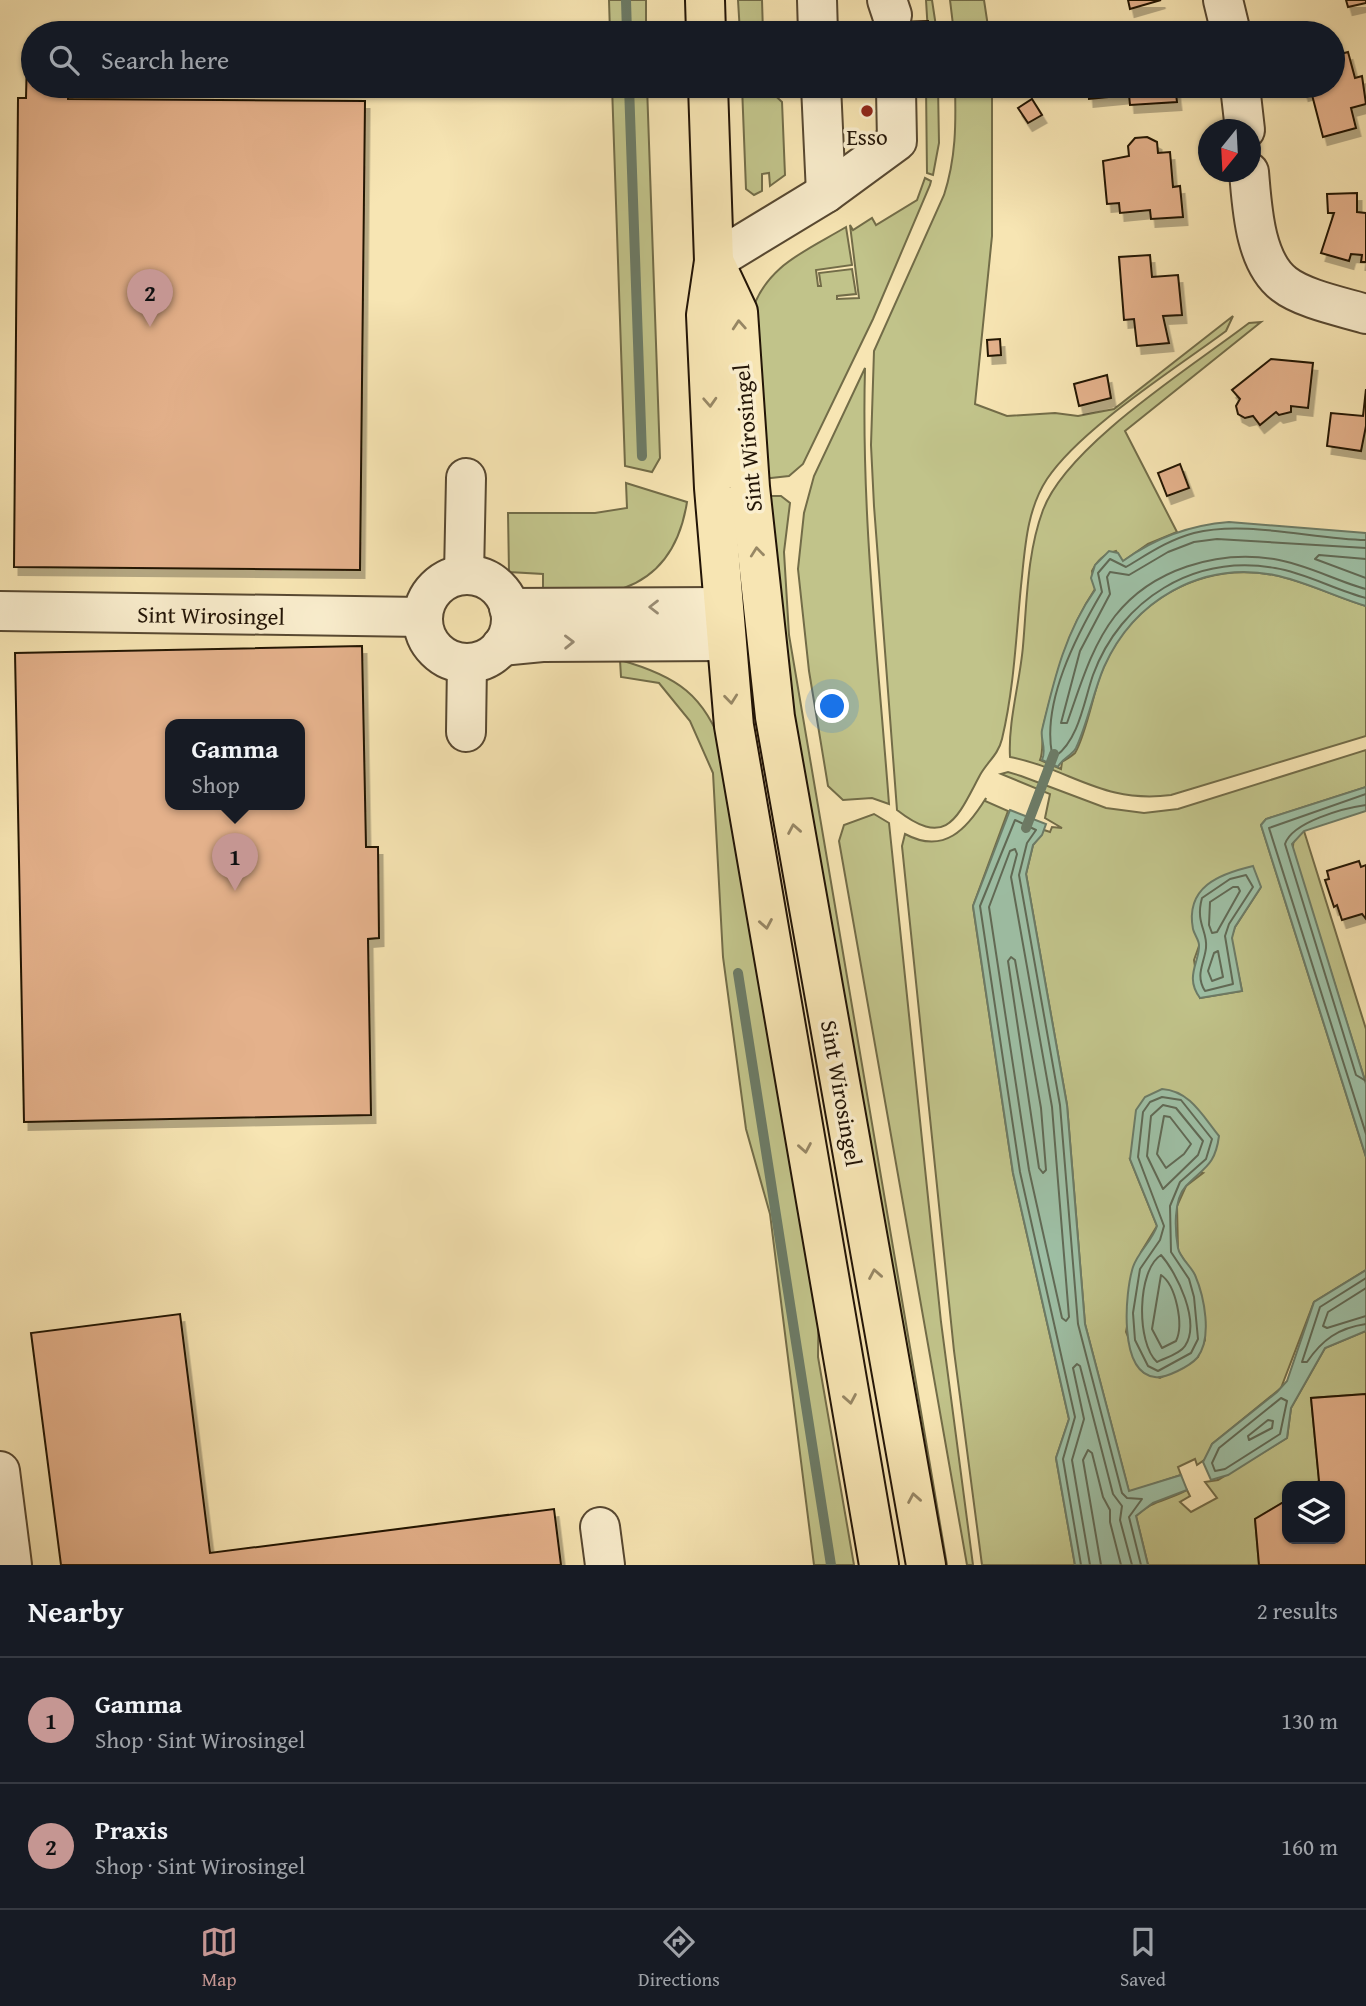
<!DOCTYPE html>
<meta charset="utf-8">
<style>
body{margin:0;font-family:"Gentium Book Plus",serif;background:#242831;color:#f1f3f6}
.controls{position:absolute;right:21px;bottom:21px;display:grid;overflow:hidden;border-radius:14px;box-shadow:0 2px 5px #0004}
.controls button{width:63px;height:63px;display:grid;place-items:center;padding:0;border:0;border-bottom:2px solid #363941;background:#171b24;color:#f1f3f6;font:35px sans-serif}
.compass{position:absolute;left:1198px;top:119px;width:63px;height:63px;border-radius:50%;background:#171b24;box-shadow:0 2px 5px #0004;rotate:198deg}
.you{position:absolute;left:833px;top:707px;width:24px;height:24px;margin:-18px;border:5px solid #fff;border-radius:50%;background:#1a73e8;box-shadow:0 0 0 10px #1a73e833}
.badge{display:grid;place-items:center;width:46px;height:46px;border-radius:50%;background:#c59692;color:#111;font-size:23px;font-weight:700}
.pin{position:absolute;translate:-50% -58px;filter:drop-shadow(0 2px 4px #0008)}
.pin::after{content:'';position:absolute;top:37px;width:24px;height:21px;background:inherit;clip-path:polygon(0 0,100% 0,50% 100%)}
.popup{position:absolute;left:165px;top:719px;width:140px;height:91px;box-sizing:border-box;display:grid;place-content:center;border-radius:14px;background:#171b24;filter:drop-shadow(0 2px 5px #0005);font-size:23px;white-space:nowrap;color:#9ea1a6}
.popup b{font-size:26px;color:#f1f3f6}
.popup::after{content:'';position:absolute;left:50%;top:100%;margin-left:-14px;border:14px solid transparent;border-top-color:#171b24}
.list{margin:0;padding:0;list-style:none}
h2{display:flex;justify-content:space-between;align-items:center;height:91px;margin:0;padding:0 28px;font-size:30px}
h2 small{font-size:23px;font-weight:400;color:#9ea1a6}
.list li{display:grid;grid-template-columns:46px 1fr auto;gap:21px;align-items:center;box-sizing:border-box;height:126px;padding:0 28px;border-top:2px solid #363941}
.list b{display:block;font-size:26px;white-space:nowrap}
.list p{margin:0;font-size:23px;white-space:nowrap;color:#9ea1a6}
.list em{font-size:23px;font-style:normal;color:#9ea1a6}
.icon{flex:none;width:38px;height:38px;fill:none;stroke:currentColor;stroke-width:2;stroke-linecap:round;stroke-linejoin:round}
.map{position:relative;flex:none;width:1366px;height:1565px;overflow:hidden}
.search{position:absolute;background:#171b24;box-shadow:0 2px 5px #0004;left:21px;right:21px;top:21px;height:77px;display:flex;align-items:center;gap:18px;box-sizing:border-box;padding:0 24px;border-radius:38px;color:#9ea1a6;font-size:26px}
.sheet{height:343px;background:#171b24}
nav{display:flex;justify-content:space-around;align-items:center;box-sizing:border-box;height:98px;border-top:2px solid #363941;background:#171b24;font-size:19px;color:#9ea1a6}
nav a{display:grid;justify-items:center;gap:4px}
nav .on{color:#c59692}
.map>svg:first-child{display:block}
.green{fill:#c1c38a;stroke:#726c48;stroke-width:2;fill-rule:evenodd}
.water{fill:#9ec0a6;stroke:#6c7b66;stroke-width:2}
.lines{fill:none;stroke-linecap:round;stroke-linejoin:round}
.shore{stroke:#606a56;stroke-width:2}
.stream{stroke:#6c7b66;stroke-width:10}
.building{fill:#e4b18b;stroke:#221406;stroke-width:2;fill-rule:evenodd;filter:url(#shadow)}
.minor-casing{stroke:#574831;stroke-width:42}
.major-casing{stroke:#221406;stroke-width:42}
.minor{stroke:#faeece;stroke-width:38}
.major{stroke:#f7e5b3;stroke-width:38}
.oneway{stroke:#978765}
.oneway2{stroke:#998c74}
.poi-dot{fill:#8f2418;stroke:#faeece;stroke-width:2.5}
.labels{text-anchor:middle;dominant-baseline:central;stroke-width:7;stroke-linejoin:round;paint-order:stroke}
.poi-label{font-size:23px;fill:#221406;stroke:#faeece}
.street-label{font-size:23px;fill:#221406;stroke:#faeece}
</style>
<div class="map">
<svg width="1366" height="1565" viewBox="0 0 1366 1565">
<defs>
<filter id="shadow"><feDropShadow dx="4.5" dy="8" stdDeviation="0" flood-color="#0004"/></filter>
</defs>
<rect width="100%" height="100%" fill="#f7e5b3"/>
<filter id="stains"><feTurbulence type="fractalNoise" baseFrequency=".00286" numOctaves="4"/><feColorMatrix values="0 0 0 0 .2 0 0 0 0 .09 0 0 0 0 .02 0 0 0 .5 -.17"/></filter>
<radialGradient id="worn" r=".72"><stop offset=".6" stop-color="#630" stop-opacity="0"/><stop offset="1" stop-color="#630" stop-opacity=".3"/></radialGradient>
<g class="green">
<polygon points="609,0 646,0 646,33 610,33"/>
<polygon points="738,0 762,0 763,33 740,33"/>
<polygon points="926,0 932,0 937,33 928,33"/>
<polygon points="950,0 984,0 989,33 954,33"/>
<polygon points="612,86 647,86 660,458 652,472 625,466"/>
<polygon points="742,86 765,86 782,102 785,175 770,186 769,173 762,174 762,191 754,195 746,189"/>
<polygon points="926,86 938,86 939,143 933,175 927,173"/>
<path d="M955,86H992V236L975,404L1007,416L1055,413L1078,416L1114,409L1233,316L1226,331C1175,369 1081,428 1047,479C1026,511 1025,550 1021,586C1016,637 1014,689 1002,739C998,755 988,761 980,775C957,818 947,849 897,810L874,506L871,445L874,351L944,195C956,158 956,124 955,86Z"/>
<path d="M925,178L931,181L930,185L873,319L803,464L789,476L761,479L751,315C764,266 806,251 846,227L852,265L816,270L818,286H821L819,273L852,269L856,294L837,296V299L859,298L850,225L853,230L872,218L876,225L917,200Z"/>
<path d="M1261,322L1125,431L1177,532L1148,544L1122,562L1116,551C1103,555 1098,560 1092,571L1095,589C1067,631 1056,675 1044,723C1041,735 1044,752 1040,760L1061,769L1062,762C1065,760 1072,756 1075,753C1085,737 1093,696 1100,676C1127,604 1197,561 1274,575C1305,581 1336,597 1366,606V736L1171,795C1102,804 1071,769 1010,757C1008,721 1020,682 1023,646C1027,601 1027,553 1043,510C1067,445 1193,366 1249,323Z"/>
<path d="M865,368C861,514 878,658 889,804L872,798L843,800L828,786L809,671L798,569L804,513L814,476Z"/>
<path d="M626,483L687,502C681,540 663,574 624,588C605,595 565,592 543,593V574L509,572L508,513H595L627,508Z"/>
<polygon points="762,496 781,496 790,503 784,552 789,635 947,1565 936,1565 843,1048"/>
<path d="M620,660C677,676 705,695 724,751L819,1287L818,1357L854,1565H814L770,1214L746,1129L723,957L713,773L690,721L659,683L621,677Z"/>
<path d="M1366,750V787L1266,819L1261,825L1366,1157V1270L1314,1302L1281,1388L1212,1444L1207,1458L1197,1465L1195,1459L1178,1467L1181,1475L1129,1492L1085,1324L1067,1105L1026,874L1033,845L1044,830L1050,832L1052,827L1062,828L1045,818L1050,794L1001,774L1008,772L1021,776L1106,808L1144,813L1178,809ZM1261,887L1235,927L1231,938L1242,991L1200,998L1194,960L1199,946ZM1130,1159L1203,1173L1186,1186L1177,1206L1178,1251L1195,1276L1201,1296L1205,1340L1198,1357L1160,1378L1143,1372L1126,1332L1141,1252L1157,1226Z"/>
<path d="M986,798L985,801L1008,811L973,906L1013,1173L1069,1419L1056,1458L1075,1565H982L954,1351L902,846L905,834C944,855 967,829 986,798Z"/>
<polygon points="874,814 889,823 941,1322 973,1565 967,1565 839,841 844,825"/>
<path d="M1304,831L1366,1029V1084L1293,851C1292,841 1295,836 1304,831Z"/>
<path d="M1366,1331V1394L1311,1398L1319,1481L1310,1486H1287V1500L1255,1519L1259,1565H1148L1136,1516C1150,1501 1170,1500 1187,1490L1190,1496L1180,1502L1191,1512L1217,1498L1205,1482L1218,1480L1287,1438L1291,1408L1325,1348Z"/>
</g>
<g class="water">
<path d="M1229,522L1366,533V606C1335,597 1305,581 1274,575C1201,561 1134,600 1104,667C1093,693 1088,722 1076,748C1072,756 1062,758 1058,767L1042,760C1047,749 1040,739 1042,730C1054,680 1065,632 1095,590L1091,578L1095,565L1109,551L1118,553L1123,561C1155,538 1189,525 1229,522Z"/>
<polygon points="1366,787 1366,811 1304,831 1292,844 1366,1084 1366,1157 1261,825 1266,819"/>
<polygon points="1010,810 1046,824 1042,835 1033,845 1026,874 1067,1105 1085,1324 1129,1491 1181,1475 1187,1490 1153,1503 1136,1516 1148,1565 1075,1565 1056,1458 1069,1419 1013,1173 973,906"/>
<path d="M1253,866L1261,887L1235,927L1232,938L1242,991L1200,998C1184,977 1200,961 1199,945C1199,940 1194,934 1193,929C1185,887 1219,874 1253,866Z"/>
<path d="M1162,1089C1190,1091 1202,1115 1219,1136C1215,1166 1204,1167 1186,1186C1173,1200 1175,1231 1178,1248C1180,1258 1191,1266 1195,1275C1204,1296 1213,1338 1197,1358C1190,1366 1165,1379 1155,1377C1118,1373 1125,1292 1133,1267C1138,1252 1152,1241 1157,1226L1130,1159L1136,1110L1145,1097Z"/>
<polygon points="1366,1270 1366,1331 1325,1348 1291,1408 1287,1438 1228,1475 1211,1480 1203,1462 1212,1444 1277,1392 1287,1381 1314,1302"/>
</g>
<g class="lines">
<g class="shore">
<path d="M1366,540C1312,539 1246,520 1194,533C1168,540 1148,554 1126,567L1110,559L1098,573L1102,592C1076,636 1042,702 1052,754L1056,756C1079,739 1084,701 1093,675C1121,599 1194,554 1275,568C1306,573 1335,590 1366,598"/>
<path d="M1366,548L1217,539L1194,542L1168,552L1129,575L1110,572L1107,577L1110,594L1080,651L1061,723H1067C1080,687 1091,647 1115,616C1152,569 1217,550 1274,559C1306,564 1336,581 1366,589"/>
<polyline points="1366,559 1319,555 1315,559 1366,578"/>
<polyline points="1366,794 1269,828 1366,1134"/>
<path d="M1366,805C1344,808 1292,822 1285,844L1356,1075L1366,1081"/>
<polygon points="1015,849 1017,854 1011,877 1052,1107 1069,1317 1066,1321 1062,1318 1029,1170 989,907 1010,851"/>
<path d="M1246,875L1253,887L1229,924L1225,936L1233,984L1205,991C1195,975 1204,964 1206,948C1208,931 1195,923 1202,898L1230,879Z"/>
<polygon points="1233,887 1238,887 1240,891 1217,932 1212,933 1209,925 1210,902"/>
<polygon points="1218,951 1223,977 1212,981 1208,971 1214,953"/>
<polygon points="1011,957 1015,960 1041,1108 1046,1170 1043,1173 1039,1168 1008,961"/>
<polygon points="1162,1097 1181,1100 1212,1139 1206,1159 1180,1182 1170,1206 1171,1252 1189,1279 1194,1297 1198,1339 1191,1353 1158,1371 1148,1366 1135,1340 1133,1313 1140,1269 1160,1240 1164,1226 1138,1157 1143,1112 1150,1102"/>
<polygon points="1163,1105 1176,1108 1203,1141 1198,1155 1163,1189 1147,1156 1151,1116"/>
<polygon points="1164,1116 1170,1117 1191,1144 1184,1154 1166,1168 1157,1154"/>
<path d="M1161,1255C1177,1273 1201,1322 1185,1346C1180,1354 1165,1358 1157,1362C1136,1343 1137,1270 1161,1255Z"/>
<path d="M1161,1275C1176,1285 1184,1325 1176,1341L1162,1348L1152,1329Z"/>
<path d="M1366,1278L1320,1307L1302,1362H1307C1322,1340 1338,1328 1366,1324"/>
<polyline points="1366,1288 1328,1312 1323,1326 1327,1328 1366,1316"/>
<polygon points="1281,1398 1287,1401 1280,1434 1225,1469 1215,1471 1212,1463 1219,1448"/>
<polygon points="1268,1420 1273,1421 1272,1428 1249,1440 1248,1436"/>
<polyline points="1081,1565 1063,1459 1075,1417 1020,1172 980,906 1015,820 1036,830 1027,843 1019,875 1060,1105 1078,1324 1122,1493 1127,1498 1142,1499 1129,1517 1141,1565"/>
<polyline points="1090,1565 1072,1460 1084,1419 1073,1368 1077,1364 1080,1366 1113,1494 1122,1506 1120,1520 1132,1565"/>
<polyline points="1101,1565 1083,1460 1088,1450 1092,1453 1103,1497 1110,1510 1110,1522 1121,1565"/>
</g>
<g class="stream">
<polyline points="626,0 627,33"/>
<polyline points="629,86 642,456"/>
<polyline points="1026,828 1054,754"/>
<polyline points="738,973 831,1565"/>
</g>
</g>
<g class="building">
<polygon points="1128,0 1161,0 1130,9"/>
<polygon points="1346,0 1366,0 1366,3 1348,7"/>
<polygon points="928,21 928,33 870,33 869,23"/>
<polygon points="33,45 33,86 68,86 68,99 365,101 360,570 14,567 18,98 26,98 27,57"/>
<polygon points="1348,52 1355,78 1362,76 1366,104 1351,108 1356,128 1323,137 1311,91 1304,93 1302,86 1333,86 1333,56"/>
<polygon points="1088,86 1175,86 1177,102 1130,105 1129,95 1089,99"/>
<polygon points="1032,99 1042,115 1028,123 1018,108"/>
<polygon points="1147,137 1157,142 1158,153 1170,152 1173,187 1180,186 1183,217 1151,219 1150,210 1120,213 1119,203 1107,204 1103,161 1129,156 1128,146 1135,138"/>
<polygon points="1357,193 1357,212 1366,213 1366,262 1361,262 1362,255 1351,254 1349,261 1321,253 1334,213 1328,213 1327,194"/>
<polygon points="1150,255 1152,277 1178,275 1182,315 1163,316 1169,343 1137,346 1134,319 1124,320 1119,257"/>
<polygon points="1000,339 1001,355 988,356 987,340"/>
<polygon points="1271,359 1313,363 1308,408 1291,406 1291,412 1279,415 1276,412 1260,425 1253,416 1245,418 1238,414 1236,406 1240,399 1232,390"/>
<polygon points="1107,375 1111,398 1079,406 1074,384"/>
<polygon points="1366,389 1366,426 1361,451 1327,446 1331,413 1363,416"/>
<polygon points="1180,464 1189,488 1167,496 1158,473"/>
<path d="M362,646L366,847H378L379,938L368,939L371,1115L24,1122L15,653ZM170,725H300V805H170Z"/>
<polygon points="1359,861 1361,867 1366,865 1366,919 1362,914 1342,920 1337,905 1334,907 1325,880 1329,879 1327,871"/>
<polygon points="180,1314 210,1553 554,1509 561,1565 61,1565 31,1333"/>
<polygon points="1366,1394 1366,1565 1259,1565 1255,1519 1287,1500 1287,1539 1340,1539 1340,1486 1310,1486 1319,1481 1311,1398"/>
</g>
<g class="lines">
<g class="minor-casing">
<g id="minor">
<polyline points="817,0 818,33"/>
<polyline points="887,0 892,15"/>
<polyline points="1223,0 1231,33"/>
<polyline points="821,86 826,193"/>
<polyline points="1240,86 1245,130"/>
<path d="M1249,172C1252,205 1254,261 1284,284C1303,299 1343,307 1366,314"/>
<polyline points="714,261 826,193 897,141 896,90"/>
<polyline points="464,575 466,478"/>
<circle cx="467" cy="619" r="44"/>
<polyline points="509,608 722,607"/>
<polyline points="0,611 422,617"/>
<polyline points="501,646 542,642 725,641"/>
<polyline points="466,732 467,663"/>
<polyline points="0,1471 12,1565"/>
<polyline points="600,1527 605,1565"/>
</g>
</g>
<g class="major-casing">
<g id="major">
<polyline points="705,0 706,33"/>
<polyline points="708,86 714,261 706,315 714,488 734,726 879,1565"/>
<polyline points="714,261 738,312 750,487 775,717 926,1565"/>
</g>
</g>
<use href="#minor" class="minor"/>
<use href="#major" class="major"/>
</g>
<defs><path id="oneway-chevron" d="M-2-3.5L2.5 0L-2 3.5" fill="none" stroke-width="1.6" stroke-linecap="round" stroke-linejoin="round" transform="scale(1.75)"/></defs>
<g class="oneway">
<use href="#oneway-chevron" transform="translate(739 325) rotate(-94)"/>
<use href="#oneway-chevron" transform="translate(710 402) rotate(87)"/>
<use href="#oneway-chevron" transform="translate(757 552) rotate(-96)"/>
<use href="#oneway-chevron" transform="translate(731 699) rotate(84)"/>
<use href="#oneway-chevron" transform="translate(794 829) rotate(-100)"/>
<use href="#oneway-chevron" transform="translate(766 924) rotate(80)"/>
<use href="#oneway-chevron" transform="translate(805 1148) rotate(80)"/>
<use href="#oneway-chevron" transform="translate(875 1274) rotate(-100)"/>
<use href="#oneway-chevron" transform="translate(850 1399) rotate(80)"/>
<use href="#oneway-chevron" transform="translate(914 1498) rotate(-100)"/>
</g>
<g class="oneway2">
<use href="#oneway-chevron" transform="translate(654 607) rotate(180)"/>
<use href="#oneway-chevron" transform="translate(569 642) rotate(-1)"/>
</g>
<circle class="poi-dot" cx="867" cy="111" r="7"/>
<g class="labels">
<g class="poi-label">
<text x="867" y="136">Esso</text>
</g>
<g class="street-label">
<text transform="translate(747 438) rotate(-95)">Sint Wirosingel</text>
<text transform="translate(211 615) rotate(1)">Sint Wirosingel</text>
<text transform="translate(842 1093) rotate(80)">Sint Wirosingel</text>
</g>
</g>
<rect width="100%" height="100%" filter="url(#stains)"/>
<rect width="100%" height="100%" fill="url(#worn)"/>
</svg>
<div class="controls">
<button><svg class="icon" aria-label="layers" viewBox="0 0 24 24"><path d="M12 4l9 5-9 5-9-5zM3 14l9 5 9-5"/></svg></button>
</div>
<svg class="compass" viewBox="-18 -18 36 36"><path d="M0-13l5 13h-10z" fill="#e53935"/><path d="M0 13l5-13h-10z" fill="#9ea1a6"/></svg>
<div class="you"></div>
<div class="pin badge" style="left:235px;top:891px">1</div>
<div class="popup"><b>Gamma</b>Shop</div>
<div class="pin badge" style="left:150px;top:327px">2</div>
<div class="search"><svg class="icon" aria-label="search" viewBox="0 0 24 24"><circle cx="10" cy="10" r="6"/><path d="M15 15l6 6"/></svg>Search here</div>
</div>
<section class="sheet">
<h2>Nearby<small>2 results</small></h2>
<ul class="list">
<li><span class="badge">1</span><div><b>Gamma</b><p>Shop · Sint Wirosingel</p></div><em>130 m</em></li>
<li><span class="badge">2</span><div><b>Praxis</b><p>Shop · Sint Wirosingel</p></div><em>160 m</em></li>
</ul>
</section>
<nav>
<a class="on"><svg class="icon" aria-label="map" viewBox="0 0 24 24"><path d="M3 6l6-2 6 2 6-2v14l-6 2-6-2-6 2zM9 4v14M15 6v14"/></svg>Map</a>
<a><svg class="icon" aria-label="directions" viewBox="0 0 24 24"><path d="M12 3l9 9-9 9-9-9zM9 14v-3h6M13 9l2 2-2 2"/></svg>Directions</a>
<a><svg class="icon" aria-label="saved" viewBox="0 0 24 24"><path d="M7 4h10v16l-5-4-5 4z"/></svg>Saved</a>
</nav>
